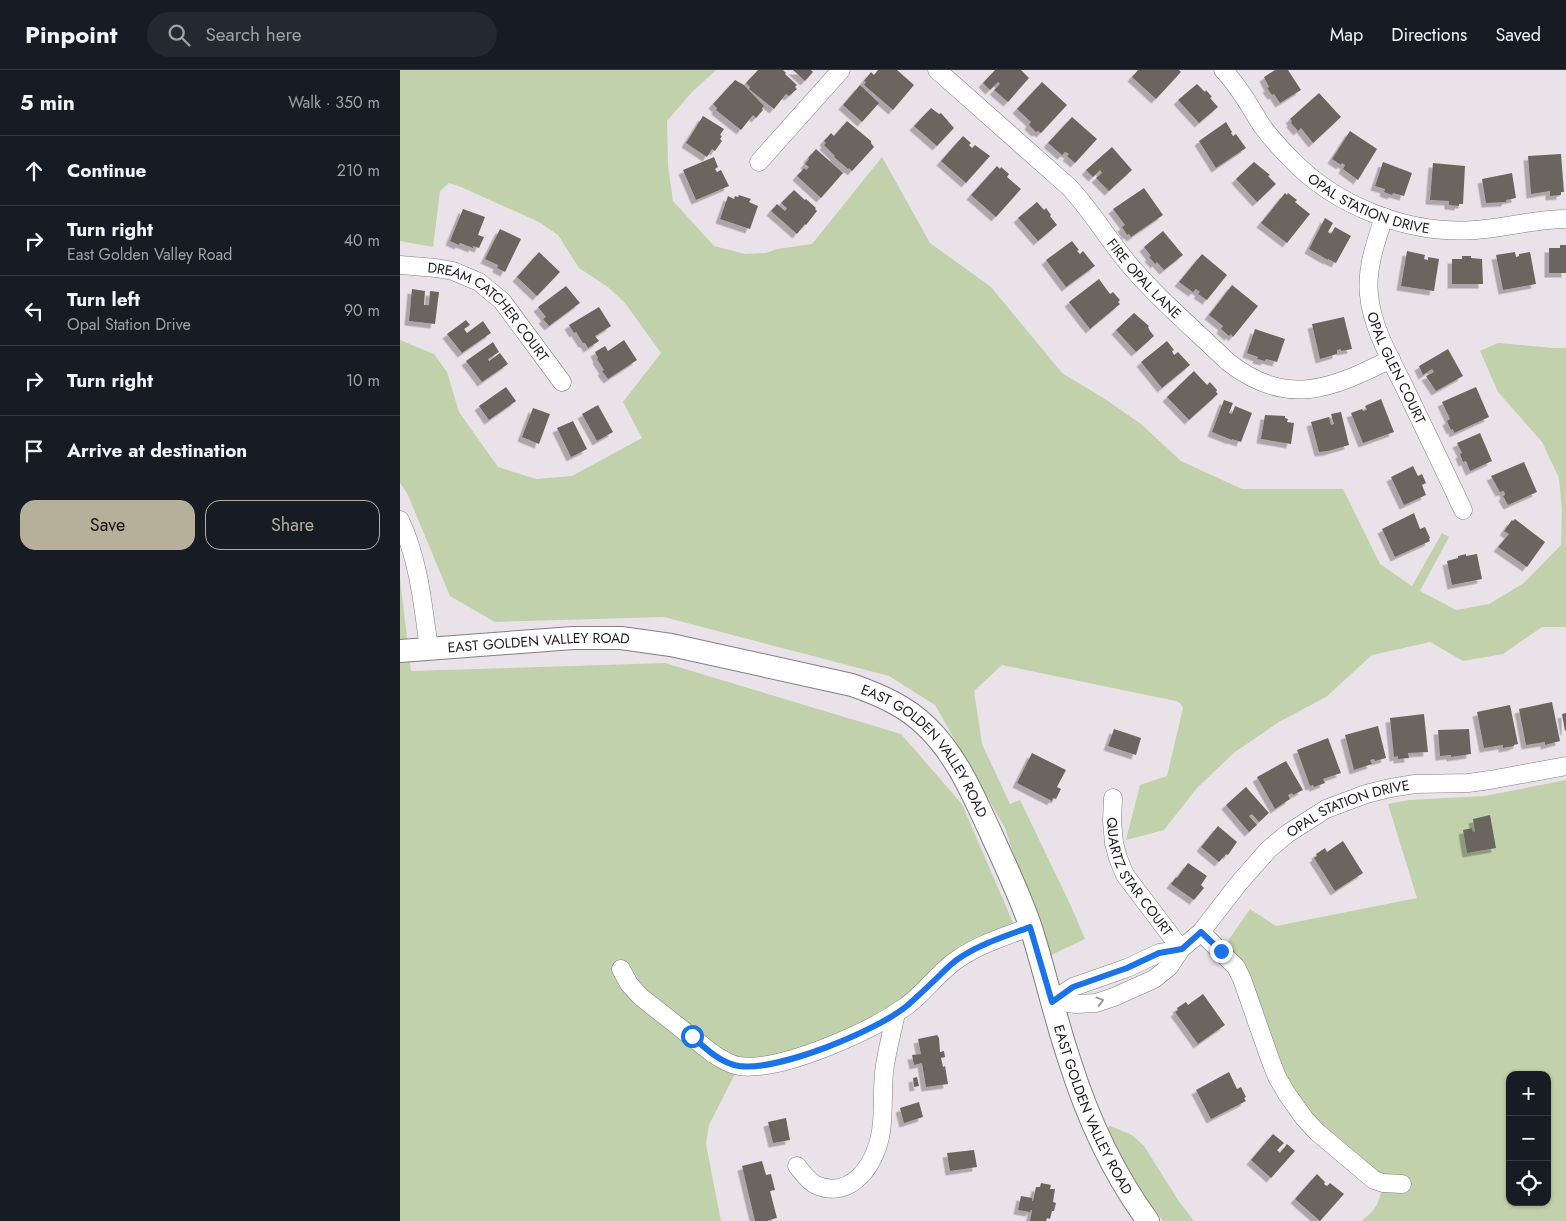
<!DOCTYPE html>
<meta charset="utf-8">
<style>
body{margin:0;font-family:Jost,sans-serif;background:#242831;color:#f1f3f6}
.controls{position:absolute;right:15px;bottom:15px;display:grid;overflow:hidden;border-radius:10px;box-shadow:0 1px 4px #0004}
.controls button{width:45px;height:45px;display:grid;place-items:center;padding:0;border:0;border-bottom:1px solid #363941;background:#171b24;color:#f1f3f6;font:25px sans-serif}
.stop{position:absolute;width:15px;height:15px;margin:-11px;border:4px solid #1a73e8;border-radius:50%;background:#fff}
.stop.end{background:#1a73e8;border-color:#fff;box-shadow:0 1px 5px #0008}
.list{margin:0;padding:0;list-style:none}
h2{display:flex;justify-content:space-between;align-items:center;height:65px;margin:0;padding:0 20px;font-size:21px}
h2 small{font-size:16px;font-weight:400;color:#9ea1a6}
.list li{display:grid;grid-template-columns:32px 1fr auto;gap:15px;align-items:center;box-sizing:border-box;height:70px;padding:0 20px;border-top:1px solid #363941}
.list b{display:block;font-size:19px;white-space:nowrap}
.list p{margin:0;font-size:16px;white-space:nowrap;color:#9ea1a6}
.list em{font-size:16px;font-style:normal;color:#9ea1a6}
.actions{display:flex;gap:10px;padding:15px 20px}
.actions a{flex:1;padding:11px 0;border:1px solid #b6b09b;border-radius:15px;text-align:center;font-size:18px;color:#b6b09b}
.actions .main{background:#b6b09b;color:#111}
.icon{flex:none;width:28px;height:28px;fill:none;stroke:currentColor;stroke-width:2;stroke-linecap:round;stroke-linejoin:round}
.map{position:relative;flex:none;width:1166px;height:1151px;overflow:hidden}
header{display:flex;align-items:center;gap:30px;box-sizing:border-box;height:70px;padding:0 25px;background:#171b24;border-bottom:1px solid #363941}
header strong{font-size:24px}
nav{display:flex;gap:28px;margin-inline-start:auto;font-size:18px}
.search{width:350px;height:45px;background:#242831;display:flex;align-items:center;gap:12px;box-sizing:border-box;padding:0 18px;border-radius:28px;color:#9ea1a6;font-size:19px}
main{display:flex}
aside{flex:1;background:#171b24}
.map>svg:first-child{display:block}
.green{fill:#c1d1ab;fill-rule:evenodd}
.building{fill:#6a665f;filter:url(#shadow)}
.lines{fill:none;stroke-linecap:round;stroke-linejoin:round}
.minor-casing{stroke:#847d83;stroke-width:19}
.major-casing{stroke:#847d83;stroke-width:24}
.minor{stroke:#fff;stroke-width:18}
.major{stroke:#fff;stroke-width:22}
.oneway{stroke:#9a999a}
.route{stroke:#1a73e8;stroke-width:6}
.labels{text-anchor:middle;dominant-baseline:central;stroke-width:5;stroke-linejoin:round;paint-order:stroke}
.street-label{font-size:14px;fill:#1e1c1e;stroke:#f7f0f7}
</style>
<header>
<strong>Pinpoint</strong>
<div class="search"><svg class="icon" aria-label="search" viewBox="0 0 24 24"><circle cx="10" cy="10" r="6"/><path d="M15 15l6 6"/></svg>Search here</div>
<nav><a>Map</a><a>Directions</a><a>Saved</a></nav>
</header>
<main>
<aside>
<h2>5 min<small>Walk · 350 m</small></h2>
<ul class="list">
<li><svg class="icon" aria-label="ahead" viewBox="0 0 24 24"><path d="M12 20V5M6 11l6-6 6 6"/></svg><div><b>Continue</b></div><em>210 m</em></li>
<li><svg class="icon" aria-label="right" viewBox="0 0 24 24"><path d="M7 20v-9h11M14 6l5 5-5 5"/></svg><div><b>Turn right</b><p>East Golden Valley Road</p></div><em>40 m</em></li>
<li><svg class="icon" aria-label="left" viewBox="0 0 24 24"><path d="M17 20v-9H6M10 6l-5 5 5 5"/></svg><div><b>Turn left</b><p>Opal Station Drive</p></div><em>90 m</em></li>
<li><svg class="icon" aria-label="right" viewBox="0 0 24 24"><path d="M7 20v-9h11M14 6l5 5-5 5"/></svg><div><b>Turn right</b></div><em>10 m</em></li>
<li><svg class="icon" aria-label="arrive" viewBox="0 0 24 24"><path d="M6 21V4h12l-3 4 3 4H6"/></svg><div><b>Arrive at destination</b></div></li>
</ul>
<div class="actions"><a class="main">Save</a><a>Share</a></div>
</aside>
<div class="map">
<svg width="1166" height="1151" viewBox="0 0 1166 1151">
<defs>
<filter id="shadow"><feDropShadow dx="-4.5" dy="4.5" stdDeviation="0" flood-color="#0004"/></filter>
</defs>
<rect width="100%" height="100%" fill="#eae2e9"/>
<g class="green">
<polygon points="0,0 316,0 292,22 267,51 268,95 273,131 314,176 345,184 366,183 377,179 412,174 482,87 530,173 591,217 662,303 705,329 741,354 781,391 842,419 943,419 980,494 1012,516 1042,463 1049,467 1020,521 1056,540 1089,534 1124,513 1161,475 1162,440 1159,408 1142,372 1098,322 1080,281 1098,273 1153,278 1166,278 1166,557 1142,557 1103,584 1063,591 1030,572 972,585 926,627 879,652 835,682 797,718 764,760 726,770 740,715 767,706 783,638 781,634 776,631 602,595 574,621 582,674 610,734 620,730 671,836 685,869 647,887 605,758 535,635 489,606 264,547 95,552 50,526 7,423 0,413 0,270 34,284 47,302 59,342 98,397 136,409 172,406 242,368 223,332 261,283 225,233 208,217 179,198 158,165 139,152 61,117 49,113 40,121 33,177 0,171"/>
<polygon points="0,509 11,601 265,593 501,664 562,734 617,862 593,871 451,967 339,996 309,1055 306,1074 321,1151 0,1151"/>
<path d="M1166,710V1151H961C978,1139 979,1132 983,1113L904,1048L821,881L850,839L876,856L1017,828L988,734L1009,730L1085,726ZM1110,1005H1147V1132H1110Z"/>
<path d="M710,1056L732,1065L744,1076L780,1133L794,1151H763C741,1122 721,1093 706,1060Z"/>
</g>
<g class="building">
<polygon points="358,0 383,0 386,3 385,4 397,15 395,17 397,19 389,26 386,24 374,39 349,19 350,17 346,13"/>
<polygon points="393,0 411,0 413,2 405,11"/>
<polygon points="478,0 497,0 514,15 493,40 464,15 466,12 464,11 471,2 474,5"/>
<polygon points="595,0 621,0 629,8 608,32 594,20 600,14 598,12 590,20 583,13"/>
<polygon points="738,0 779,0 781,2 756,29 732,7"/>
<polygon points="875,0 888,0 901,20 880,33 874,24 872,25 867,18 869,17 864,7"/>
<polygon points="335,10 344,15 364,36 362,38 363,40 356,48 353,45 341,60 316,40 317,38 313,34"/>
<polygon points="642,12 667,35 641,63 638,61 636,62 629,55 631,52 617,39"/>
<polygon points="797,14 805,22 806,20 812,27 810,28 818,37 799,53 778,30"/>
<polygon points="460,15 479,33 462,52 443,35"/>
<polygon points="919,23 941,47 913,73 901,58 898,61 891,53 892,51 890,49"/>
<polygon points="531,38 539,44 541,43 554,58 537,76 514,56"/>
<polygon points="303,46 324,59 320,65 322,66 320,69 322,71 315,81 312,79 307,87 286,73"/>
<polygon points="672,47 697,69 675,93 667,86 669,84 665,82 662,85 648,73"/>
<polygon points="447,51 471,71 471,73 474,77 452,101 449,98 448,99 434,87 435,86 424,75 426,73 424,71 431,63 434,66"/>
<polygon points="826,52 832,62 831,63 833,66 836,64 846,78 816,98 799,71"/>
<polygon points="950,61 977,79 958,110 943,99 945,95 942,93 941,95 932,89"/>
<polygon points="563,66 571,73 569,75 572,78 575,75 590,86 566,113 541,91"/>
<polygon points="712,77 732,100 709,121 696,108 702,103 700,100 693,107 686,100"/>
<polygon points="416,79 443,103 421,128 397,106 404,98 406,100 409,97 405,94 409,89 408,88"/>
<polygon points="1161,84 1164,122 1161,122 1161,125 1150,126 1150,121 1131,124 1128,86"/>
<polygon points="314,87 318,97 315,99 317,102 321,100 329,116 296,130 283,100"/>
<polygon points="854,92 870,105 868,106 876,114 857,132 836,109"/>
<polygon points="983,92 1012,103 1004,126 993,123 992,125 984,122 985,119 975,116"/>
<polygon points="1033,93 1065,96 1063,134 1059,134 1059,136 1049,135 1049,131 1030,130"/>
<polygon points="597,96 600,99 601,97 609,104 607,107 621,119 596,147 571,125"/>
<polygon points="1112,103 1116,128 1106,130 1106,132 1086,133 1082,109"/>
<polygon points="744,118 763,145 731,167 729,164 727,165 722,157 725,155 713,139"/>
<polygon points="394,120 405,130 406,129 416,138 415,139 417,141 406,155 405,154 397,164 371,141 377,134 385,141 387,138 381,133"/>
<polygon points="885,123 887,125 888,123 897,130 895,132 910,144 887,173 861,153"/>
<polygon points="339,125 351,129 349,132 358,136 350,159 320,149 328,126 334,129 335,126 338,127"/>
<polygon points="637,132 644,140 646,138 651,145 650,146 657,155 638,171 618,148"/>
<polygon points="63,139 85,147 78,165 84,167 79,178 73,176 73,178 60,173 59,175 50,171"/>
<polygon points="925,148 933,153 928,162 931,164 935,157 951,166 936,193 928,189 928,190 909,179"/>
<polygon points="100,159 121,169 105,202 97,198 98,195 85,189"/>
<polygon points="763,161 783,185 764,200 757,192 755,194 749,187 751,186 744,177"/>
<polygon points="672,171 679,180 677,181 680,184 683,181 695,196 666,217 646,190"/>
<polygon points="1160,175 1166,175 1166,203 1149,203 1149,178 1160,178"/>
<polygon points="1007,181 1025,185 1024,189 1028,190 1028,187 1039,189 1034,221 1001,216"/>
<polygon points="139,182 160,202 137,226 117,207"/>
<polygon points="1115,182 1116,187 1119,186 1119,184 1130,182 1136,214 1103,220 1096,185"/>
<polygon points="802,184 827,205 807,230 798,224 800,222 796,219 793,222 779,212"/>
<polygon points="1062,186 1071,186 1071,188 1082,189 1083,214 1052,214 1052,189 1062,189"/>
<polygon points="699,209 710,224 713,222 720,230 718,232 720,234 690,259 669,232"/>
<polygon points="832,215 858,236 833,267 831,264 829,266 821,259 823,256 809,245"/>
<polygon points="166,216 180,233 149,256 143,249 146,247 138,237"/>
<polygon points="12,219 25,221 24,235 29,235 30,221 39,222 35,254 9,251"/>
<polygon points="199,237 211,256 195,266 199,271 188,278 185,273 183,273 176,262 174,263 169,255"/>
<polygon points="734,243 749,256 748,257 750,261 754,266 736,282 716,260"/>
<polygon points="944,247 952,279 941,281 941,279 937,280 937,284 920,289 912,254"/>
<polygon points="66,250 70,255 64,259 67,263 83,251 91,263 62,283 47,264"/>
<polygon points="855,259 885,269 877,292 866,289 865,291 857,289 858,287 847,283"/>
<polygon points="224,270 237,290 208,309 202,301 204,300 197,289 198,288 195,282 205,276 208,281"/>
<polygon points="767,271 774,280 772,281 774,285 778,282 790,295 762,318 741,292"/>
<polygon points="93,272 99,282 88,289 89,291 100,283 108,294 82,312 66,291"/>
<polygon points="1048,279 1063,306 1036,321 1026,306 1034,302 1032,299 1023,305 1019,296"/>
<polygon points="794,301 807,315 810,312 817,320 816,322 818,324 789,350 767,327"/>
<polygon points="106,317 116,331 89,350 79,336"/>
<polygon points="1076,317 1089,347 1054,363 1053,359 1051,360 1047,351 1050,349 1042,332"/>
<polygon points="981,329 994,362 963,373 951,343 962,339 963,341 967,340 965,336"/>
<polygon points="824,330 833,333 829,343 832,344 835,336 852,343 841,372 832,369 832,370 812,362"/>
<polygon points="198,335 213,362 197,371 182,344"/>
<polygon points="133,338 150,344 139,374 122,367"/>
<polygon points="941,342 949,375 928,381 919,382 911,352 929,347 931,355 934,354 931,344"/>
<polygon points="865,345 885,346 885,348 888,349 887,352 894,353 891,374 861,369"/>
<polygon points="173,351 187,379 171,387 157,358"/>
<polygon points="1080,363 1092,391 1070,401 1066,391 1063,392 1060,384 1062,383 1057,373"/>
<polygon points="1124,392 1137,422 1108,435 1103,426 1105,425 1104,421 1100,422 1091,406"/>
<polygon points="1013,396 1018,406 1022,404 1026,413 1022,415 1026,425 1004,435 991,407"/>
<polygon points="1014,443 1020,459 1025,457 1030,468 1029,469 1030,471 995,487 982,459"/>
<polygon points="1115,449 1145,472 1127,497 1098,477 1109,464 1104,461 1112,450 1113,451"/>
<polygon points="1066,484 1066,486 1077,484 1082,509 1052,515 1047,491 1058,488 1058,486"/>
<polygon points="1152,632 1160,671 1145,675 1145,672 1126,675 1119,639"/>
<polygon points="1110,635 1118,674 1114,675 1114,676 1103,678 1103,675 1084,678 1077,642"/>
<polygon points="1166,643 1166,660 1165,661 1162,644"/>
<polygon points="1024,644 1028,682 1008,683 1009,688 998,689 998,686 994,687 990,648"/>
<polygon points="978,656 986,688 975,691 974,689 970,690 972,694 954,700 945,665"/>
<polygon points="714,659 741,668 736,685 708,676"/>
<polygon points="1069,659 1071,684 1051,687 1051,685 1040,686 1038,660"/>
<polygon points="928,668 941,703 923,709 925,713 914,717 913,715 910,716 897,680"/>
<polygon points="632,683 666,700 657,717 661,719 656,729 653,728 652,731 617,713"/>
<polygon points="886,691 903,720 893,725 892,723 888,725 890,729 875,739 857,707"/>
<polygon points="846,717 869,743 859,752 852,744 849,746 857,755 849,762 826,735"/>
<polygon points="1090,745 1096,778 1067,783 1063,760 1072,758 1073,762 1075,761 1073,749"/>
<polygon points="818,756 837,772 828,785 826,784 819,792 801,777"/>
<polygon points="943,771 963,803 935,821 914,788 917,786 916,784 925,778 927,782"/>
<polygon points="788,793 807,806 801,815 804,818 794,830 771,814 776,807 777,808"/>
<polygon points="803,924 825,955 798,974 775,942 778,940 777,938 786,932 788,935"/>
<polygon points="537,965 539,968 540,982 544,981 545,987 541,988 543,997 545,996 548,1014 526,1017 522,993 514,995 512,985 521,984 518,969"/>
<polygon points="829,1002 837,1019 841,1017 846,1027 844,1028 846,1031 811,1049 796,1020"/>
<polygon points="517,1007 519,1016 514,1017 513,1008"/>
<polygon points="519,1032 523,1047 504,1053 500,1038"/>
<polygon points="386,1048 390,1070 373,1073 368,1052"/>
<polygon points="873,1064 884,1073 877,1080 880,1083 887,1074 895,1081 871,1108 851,1090"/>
<polygon points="574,1080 577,1097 550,1101 547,1083"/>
<polygon points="362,1091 366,1105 371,1104 375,1120 370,1121 377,1148 366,1151 355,1151 342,1096"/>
<polygon points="917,1104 925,1112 924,1114 927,1116 930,1113 944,1124 920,1151 895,1129"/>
<polygon points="641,1113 651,1115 650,1119 655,1119 653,1132 656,1133 654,1141 652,1141 650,1149 647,1148 646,1151 630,1151 632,1140 631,1140 630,1142 618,1140 621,1126 632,1128 632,1131 633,1131 636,1117 640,1117"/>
</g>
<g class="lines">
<g class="minor-casing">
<g id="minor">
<path id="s1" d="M537,0L669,117C691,140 707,168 727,192C757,228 794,259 828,292C887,338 931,319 991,289"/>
<path id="s2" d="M823,0C839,16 850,37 862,56C870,67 880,78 890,88C935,136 1009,165 1075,160C1106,158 1135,149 1166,149"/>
<polyline points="359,92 441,0"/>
<path id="s3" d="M984,147C976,171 966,199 969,225C972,257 990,288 1004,316C1024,358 1044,399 1063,440"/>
<path id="s4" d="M0,195L36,198L53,201L79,212L102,231L162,312"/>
<path d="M0,450C19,490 23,536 29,579"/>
<path id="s5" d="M713,728L712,751L714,773L718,788L725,805L781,879"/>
<polyline points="801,862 836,897 842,909 870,989 877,1007 887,1024 904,1048 917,1062 974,1110 983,1113 1002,1114"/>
<path d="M221,899L229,914L241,927L312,983C320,988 328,994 339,996C381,1002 469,962 505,937C524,924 538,902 558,889C580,874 606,866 630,857"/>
<path id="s6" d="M652,931L676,934L696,933L714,927L754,909L769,897L781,879L801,862L839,813L869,779L887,764L926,739L966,724L990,718L1015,714L1068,713L1090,710L1166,696"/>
<polyline points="652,931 673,917 727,898 759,883 781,879"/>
<path d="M397,1096C402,1102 409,1112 416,1115C452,1131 477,1092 481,1061C484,1042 482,1022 484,1003C486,983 492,963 496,943"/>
</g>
</g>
<g class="major-casing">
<g id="major">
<path id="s7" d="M0,581L173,568H221L271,575L452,615C480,625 506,636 527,657C555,684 572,722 588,757C603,790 619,823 631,858C645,902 655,948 670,992C688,1049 713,1103 748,1151"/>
</g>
</g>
<use href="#minor" class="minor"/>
<use href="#major" class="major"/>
</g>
<defs><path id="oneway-chevron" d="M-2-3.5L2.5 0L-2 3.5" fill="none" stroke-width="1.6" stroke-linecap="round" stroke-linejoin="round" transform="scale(1.25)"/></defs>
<use class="oneway" href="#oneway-chevron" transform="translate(700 931) rotate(-15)"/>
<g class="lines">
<path class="route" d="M292,966C305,978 320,993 339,996C379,1001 477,961 508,935C519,925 530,915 541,904C546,899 552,893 558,889C580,874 606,866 630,857L652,932L673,917L727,898L759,883L782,879L801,862L821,881"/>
</g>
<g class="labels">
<g class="street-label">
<text stroke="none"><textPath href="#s2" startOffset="204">OPAL STATION DRIVE</textPath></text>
<text stroke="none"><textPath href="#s1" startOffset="295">FIRE OPAL LANE</textPath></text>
<text stroke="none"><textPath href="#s4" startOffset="106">DREAM CATCHER COURT</textPath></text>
<text stroke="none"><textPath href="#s3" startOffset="158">OPAL GLEN COURT</textPath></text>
<text stroke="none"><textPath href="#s7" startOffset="139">EAST GOLDEN VALLEY ROAD</textPath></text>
<text stroke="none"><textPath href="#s7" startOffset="559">EAST GOLDEN VALLEY ROAD</textPath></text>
<text stroke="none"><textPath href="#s6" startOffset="372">OPAL STATION DRIVE</textPath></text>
<text stroke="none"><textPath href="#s5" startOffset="86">QUARTZ STAR COURT</textPath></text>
<text stroke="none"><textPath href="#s7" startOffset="964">EAST GOLDEN VALLEY ROAD</textPath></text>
</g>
</g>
</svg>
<div class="controls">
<button>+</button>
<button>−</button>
<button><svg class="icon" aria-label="locate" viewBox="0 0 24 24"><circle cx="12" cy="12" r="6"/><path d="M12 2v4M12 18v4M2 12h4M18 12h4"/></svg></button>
</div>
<div class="stop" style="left:292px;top:966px"></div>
<div class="stop end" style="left:821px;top:881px"></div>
</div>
</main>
